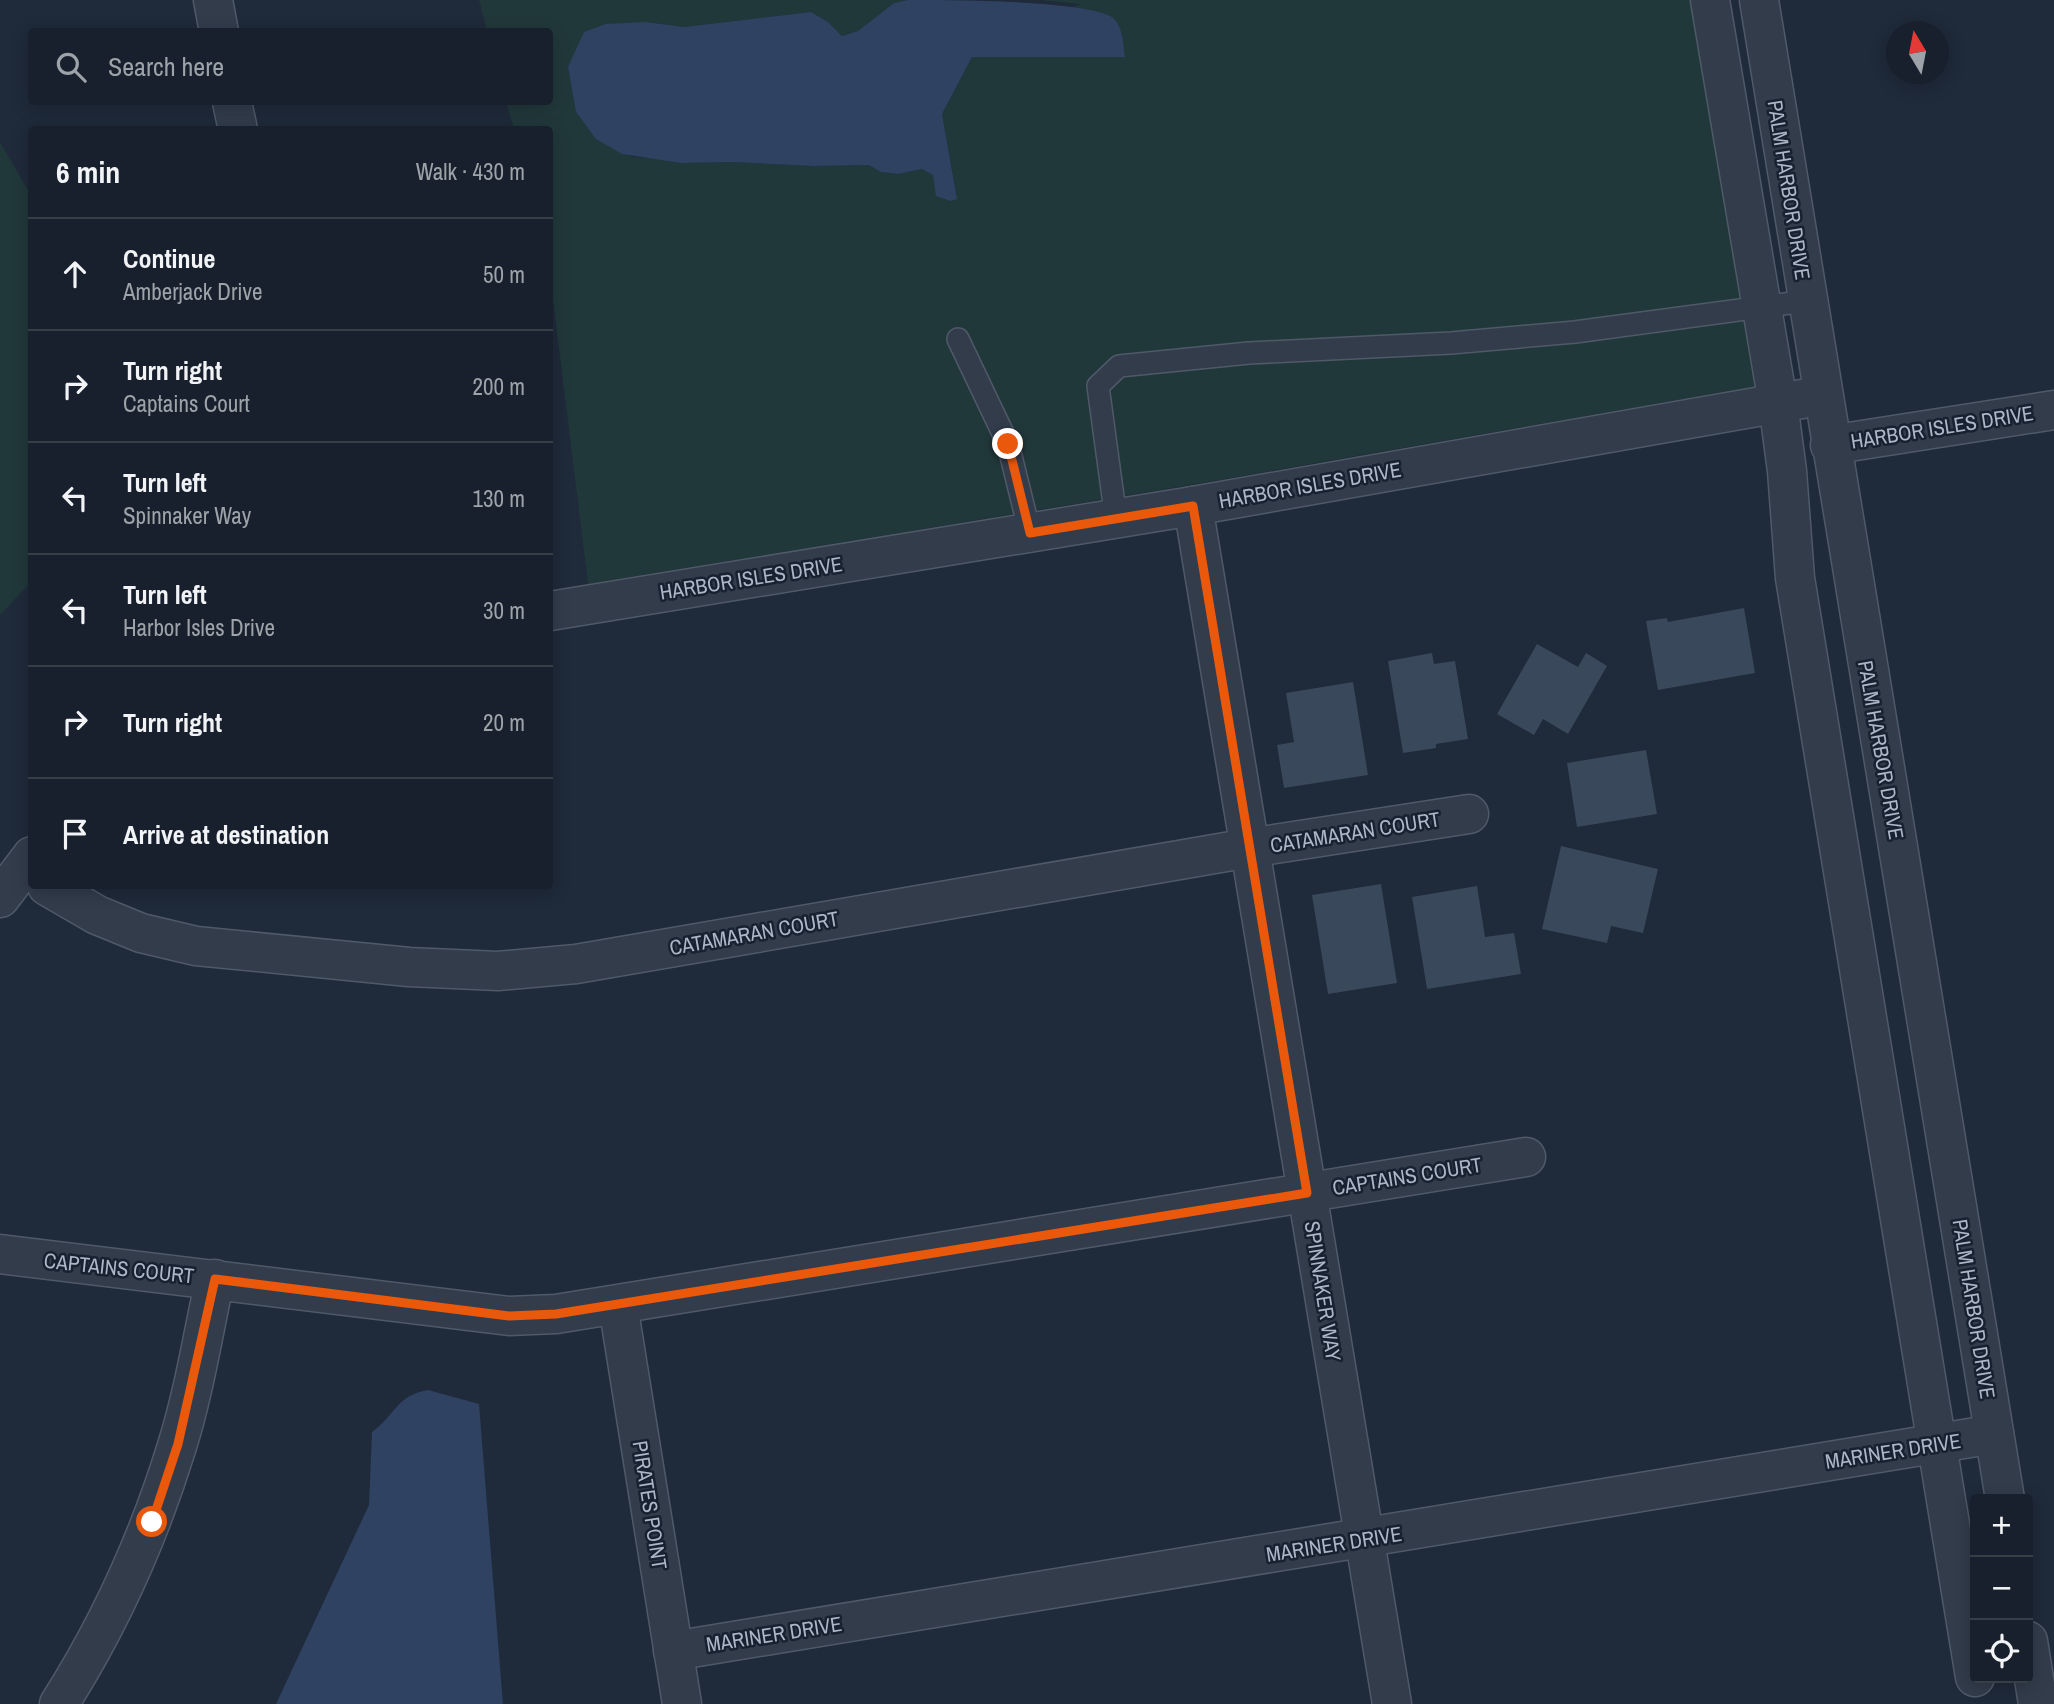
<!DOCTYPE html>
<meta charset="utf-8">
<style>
body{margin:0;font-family:"Archivo Narrow",sans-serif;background:#202834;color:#f1f3f6}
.controls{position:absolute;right:21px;bottom:21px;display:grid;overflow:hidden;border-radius:7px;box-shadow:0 4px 18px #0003}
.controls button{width:63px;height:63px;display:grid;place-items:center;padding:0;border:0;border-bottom:2px solid #363e48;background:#17202c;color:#f1f3f6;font:35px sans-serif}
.compass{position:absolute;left:1886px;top:21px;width:63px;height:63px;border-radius:50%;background:#17202c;box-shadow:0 4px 18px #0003;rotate:350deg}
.stop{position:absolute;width:21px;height:21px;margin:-16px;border:5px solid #ea580c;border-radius:50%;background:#fff}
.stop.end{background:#ea580c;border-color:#fff;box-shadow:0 2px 7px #0008}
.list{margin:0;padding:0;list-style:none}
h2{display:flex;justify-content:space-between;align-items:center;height:91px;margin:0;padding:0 28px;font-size:30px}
h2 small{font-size:23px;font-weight:400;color:#9ea3a9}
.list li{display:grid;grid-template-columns:46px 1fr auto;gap:21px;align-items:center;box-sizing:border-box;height:112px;padding:0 28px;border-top:2px solid #363e48}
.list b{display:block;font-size:26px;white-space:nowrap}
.list p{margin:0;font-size:23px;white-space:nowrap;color:#9ea3a9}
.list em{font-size:23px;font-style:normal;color:#9ea3a9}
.icon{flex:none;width:38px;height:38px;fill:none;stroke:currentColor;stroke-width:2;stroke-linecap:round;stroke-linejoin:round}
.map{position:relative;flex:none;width:2054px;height:1704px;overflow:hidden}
.search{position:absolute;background:#17202c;box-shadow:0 4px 18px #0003;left:28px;top:28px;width:525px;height:77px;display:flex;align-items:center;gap:18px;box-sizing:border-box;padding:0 24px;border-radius:7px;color:#9ea3a9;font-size:26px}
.panel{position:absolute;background:#17202c;box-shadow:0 4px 18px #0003;left:28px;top:126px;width:525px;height:763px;border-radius:7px}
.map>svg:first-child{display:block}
.green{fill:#21383b}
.water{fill:#2f4262}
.building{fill:#3a485b}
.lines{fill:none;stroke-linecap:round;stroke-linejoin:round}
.lane-casing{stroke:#505968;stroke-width:24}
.street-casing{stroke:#505968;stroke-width:41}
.lane{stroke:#323c4b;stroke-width:21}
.street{stroke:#323c4b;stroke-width:38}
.route{stroke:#ea580c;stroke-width:9}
.labels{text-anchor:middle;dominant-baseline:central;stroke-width:5;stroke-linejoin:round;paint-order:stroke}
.street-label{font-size:21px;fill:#adb6c7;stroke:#18212f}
</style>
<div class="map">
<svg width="2054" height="1704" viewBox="0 0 2054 1704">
<rect width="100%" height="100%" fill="#1f2a3a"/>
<g class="green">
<polygon points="479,0 908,0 894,3 858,31 842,36 828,22 811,12 684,27 646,22 568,67 576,112 597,139 633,157 658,158 681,163 731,162 814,166 869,165 882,172 898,174 922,169 933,175 957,198 942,114 972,57 1080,4 1039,0 1690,0 1757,386 1190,485 588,584 550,275 550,130 514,129 506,102 550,102 550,32 487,31"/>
<polygon points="0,142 32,197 31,582 0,615"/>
</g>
<g class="water">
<path d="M908,0C950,0 1082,0 1112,17C1123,26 1123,43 1125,57H972L942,114L957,199L951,201L936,196L933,175L922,169L898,174L881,172L869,165L814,166L731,162L681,163L622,154L596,139L576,112L568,67L584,32L606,24L646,22L684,27L811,12L828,22L842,36L858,31L894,3Z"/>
<path d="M428,1390L479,1404L503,1704H276L369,1505L372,1432C396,1415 395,1396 428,1390Z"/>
</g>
<g class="building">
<polygon points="1744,608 1755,673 1658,690 1646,621 1667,618 1668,622"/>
<polygon points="1537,644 1578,667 1586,653 1607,666 1568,734 1543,719 1534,735 1497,714"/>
<polygon points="1432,653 1434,664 1455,661 1468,739 1436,744 1436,748 1403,753 1388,661"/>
<polygon points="1353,682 1368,775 1284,788 1277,745 1294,742 1286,693"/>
<polygon points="1646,750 1657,814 1577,827 1567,763"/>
<polygon points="1561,846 1658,869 1643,933 1611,926 1607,943 1542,929"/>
<polygon points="1381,884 1397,983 1328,994 1312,895"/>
<polygon points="1477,886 1485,937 1514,933 1521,974 1427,989 1412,897"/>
</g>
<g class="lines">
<g class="lane-casing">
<g id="lane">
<polyline points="958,339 1008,444 1030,533"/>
<polyline points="1116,519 1098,386 1119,366 1249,353 1451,343 1575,332 1806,301"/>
</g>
</g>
<g class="street-casing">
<g id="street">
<polyline points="213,0 219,32"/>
<polyline points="1710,0 1778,403 1787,471 1795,578 1975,1677"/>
<path d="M1759,0C1838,500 1924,999 2005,1499"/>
<polyline points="232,102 238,130"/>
<polyline points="1830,445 2054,410"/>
<polyline points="1193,506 1392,1704"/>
<polyline points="550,611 1193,506 1802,399"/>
<polyline points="47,886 97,915 141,933 196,946 409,967 498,971 576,964 1249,848 1469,814"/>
<polyline points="0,898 32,856"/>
<polyline points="0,1254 509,1316 556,1314 1526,1157"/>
<polyline points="618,1305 682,1704"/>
<polyline points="2028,1641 2038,1704"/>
<polyline points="673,1651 1994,1434"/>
<path d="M59,1704C110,1624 149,1537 177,1446C194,1392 203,1334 215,1279"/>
</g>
</g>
<use href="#lane" class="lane"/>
<use href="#street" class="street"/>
</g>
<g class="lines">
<polyline class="route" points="152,1522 178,1444 215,1279 509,1316 556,1314 1307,1193 1193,506 1030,533 1008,444"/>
</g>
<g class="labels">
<g class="street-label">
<text transform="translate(1789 190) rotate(81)">PALM HARBOR DRIVE</text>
<text transform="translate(1942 427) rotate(-9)">HARBOR ISLES DRIVE</text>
<text transform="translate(1310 485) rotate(-10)">HARBOR ISLES DRIVE</text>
<text transform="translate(751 578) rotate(-9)">HARBOR ISLES DRIVE</text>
<text transform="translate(1881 750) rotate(80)">PALM HARBOR DRIVE</text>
<text transform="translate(1355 832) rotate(-9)">CATAMARAN COURT</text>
<text transform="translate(754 933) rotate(-10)">CATAMARAN COURT</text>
<text transform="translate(1407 1176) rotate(-9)">CAPTAINS COURT</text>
<text transform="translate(119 1268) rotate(6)">CAPTAINS COURT</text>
<text transform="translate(1323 1291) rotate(81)">SPINNAKER WAY</text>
<text transform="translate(1974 1309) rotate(81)">PALM HARBOR DRIVE</text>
<text transform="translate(1893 1451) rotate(-9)">MARINER DRIVE</text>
<text transform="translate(650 1505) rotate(81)">PIRATES POINT</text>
<text transform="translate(1334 1544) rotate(-9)">MARINER DRIVE</text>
<text transform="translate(774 1634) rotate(-9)">MARINER DRIVE</text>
</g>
</g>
</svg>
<div class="controls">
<button>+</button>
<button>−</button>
<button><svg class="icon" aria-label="locate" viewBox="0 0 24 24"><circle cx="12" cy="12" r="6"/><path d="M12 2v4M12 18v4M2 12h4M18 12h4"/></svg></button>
</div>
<svg class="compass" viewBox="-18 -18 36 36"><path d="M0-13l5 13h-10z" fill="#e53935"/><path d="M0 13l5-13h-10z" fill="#9ea3a9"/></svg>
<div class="stop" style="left:152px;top:1522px"></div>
<div class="stop end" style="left:1008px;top:444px"></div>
<div class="search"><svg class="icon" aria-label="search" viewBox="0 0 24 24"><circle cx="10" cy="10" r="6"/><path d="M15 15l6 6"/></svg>Search here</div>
<section class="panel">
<h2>6 min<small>Walk · 430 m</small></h2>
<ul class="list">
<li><svg class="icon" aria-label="ahead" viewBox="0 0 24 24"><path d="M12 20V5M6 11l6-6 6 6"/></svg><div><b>Continue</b><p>Amberjack Drive</p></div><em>50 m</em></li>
<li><svg class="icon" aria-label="right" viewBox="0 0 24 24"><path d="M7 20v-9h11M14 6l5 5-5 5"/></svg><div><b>Turn right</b><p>Captains Court</p></div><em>200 m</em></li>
<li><svg class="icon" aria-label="left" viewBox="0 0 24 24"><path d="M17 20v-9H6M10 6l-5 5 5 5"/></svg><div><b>Turn left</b><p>Spinnaker Way</p></div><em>130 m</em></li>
<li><svg class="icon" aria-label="left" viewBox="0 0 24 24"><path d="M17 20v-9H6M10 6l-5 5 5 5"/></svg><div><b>Turn left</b><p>Harbor Isles Drive</p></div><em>30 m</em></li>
<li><svg class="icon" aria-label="right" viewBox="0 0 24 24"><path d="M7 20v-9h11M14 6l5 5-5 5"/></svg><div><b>Turn right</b></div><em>20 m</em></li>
<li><svg class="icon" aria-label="arrive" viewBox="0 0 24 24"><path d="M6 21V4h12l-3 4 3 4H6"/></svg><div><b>Arrive at destination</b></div></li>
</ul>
</section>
</div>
